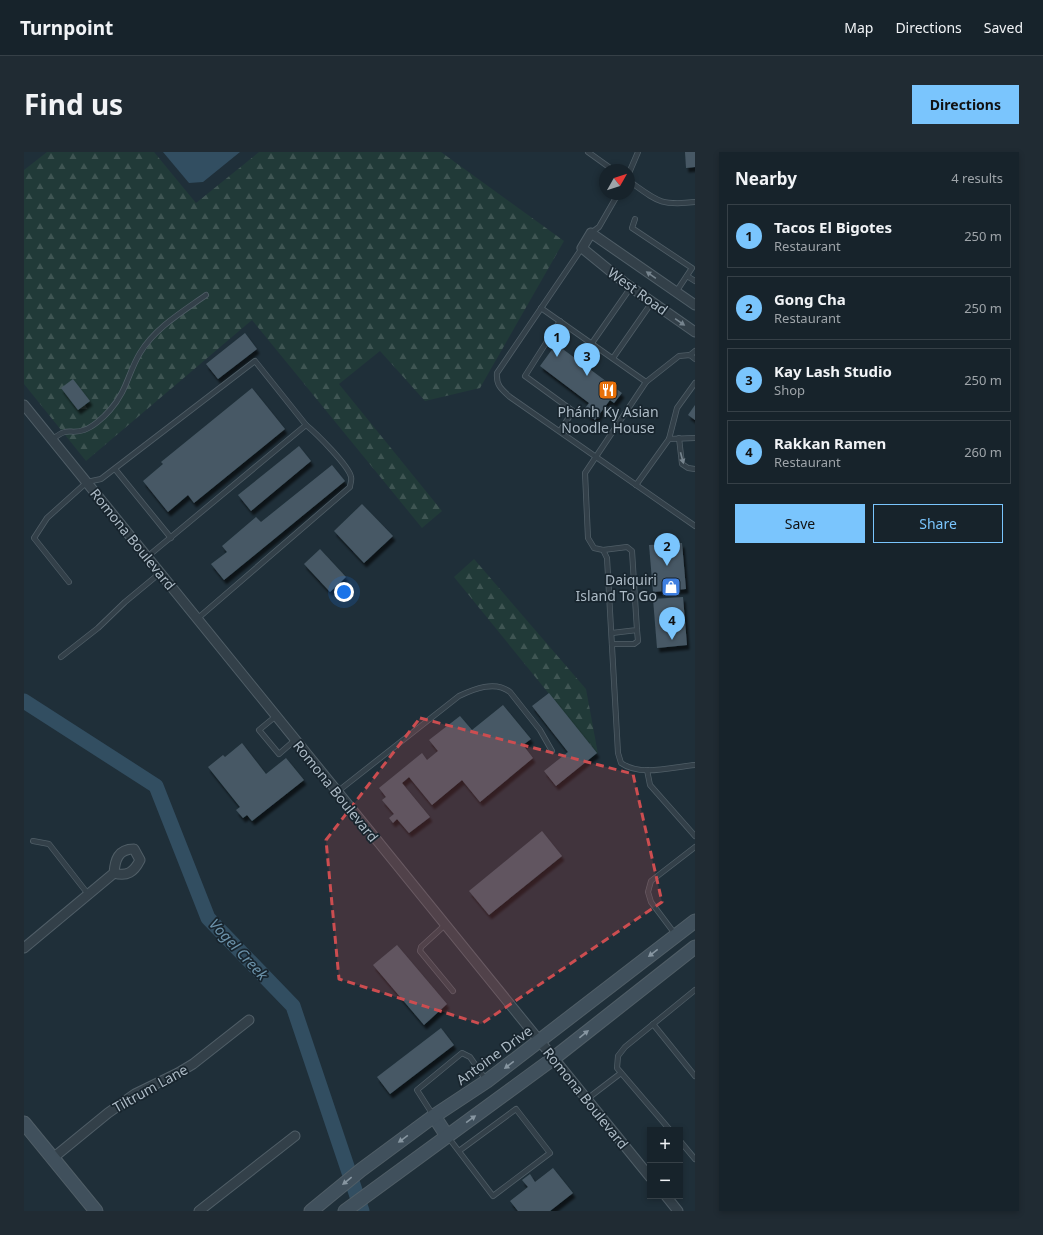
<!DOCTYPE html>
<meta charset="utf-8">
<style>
body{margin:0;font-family:"Noto Sans",sans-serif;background:#202b33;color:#f1f3f6}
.controls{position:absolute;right:12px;bottom:12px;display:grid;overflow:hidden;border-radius:0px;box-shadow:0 2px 6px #0003}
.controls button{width:36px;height:36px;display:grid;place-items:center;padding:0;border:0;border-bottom:1px solid #364047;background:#17232b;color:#f1f3f6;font:20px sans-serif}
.compass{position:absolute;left:575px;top:12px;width:36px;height:36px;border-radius:50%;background:#17232b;box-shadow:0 2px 6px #0003;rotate:51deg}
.you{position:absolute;left:320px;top:440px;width:14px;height:14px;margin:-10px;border:3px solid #fff;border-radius:50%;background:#1a73e8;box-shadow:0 0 0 6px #1a73e833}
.badge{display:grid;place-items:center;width:26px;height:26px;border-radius:50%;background:#7ac5fd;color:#111;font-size:13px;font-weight:700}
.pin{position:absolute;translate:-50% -33px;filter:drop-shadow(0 1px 2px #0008)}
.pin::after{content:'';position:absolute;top:21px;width:14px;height:12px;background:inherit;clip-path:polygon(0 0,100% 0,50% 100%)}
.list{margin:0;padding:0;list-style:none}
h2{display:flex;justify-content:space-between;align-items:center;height:52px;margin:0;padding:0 16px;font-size:17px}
h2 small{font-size:13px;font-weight:400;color:#9ea4a9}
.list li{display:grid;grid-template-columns:26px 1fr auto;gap:12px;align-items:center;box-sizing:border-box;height:64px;margin:0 8px 8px;padding:0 8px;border:1px solid #364047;border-radius:0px}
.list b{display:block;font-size:15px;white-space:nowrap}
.list p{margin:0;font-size:13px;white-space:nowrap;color:#9ea4a9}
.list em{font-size:13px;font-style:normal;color:#9ea4a9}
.actions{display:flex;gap:8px;padding:12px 16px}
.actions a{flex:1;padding:9px 0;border:1px solid #7ac5fd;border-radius:0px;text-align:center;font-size:14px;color:#7ac5fd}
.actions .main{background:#7ac5fd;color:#111}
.map{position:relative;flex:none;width:671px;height:1059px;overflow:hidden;border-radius:0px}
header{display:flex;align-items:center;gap:24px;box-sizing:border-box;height:56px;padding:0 20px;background:#17232b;border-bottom:1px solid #364047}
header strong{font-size:19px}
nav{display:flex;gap:22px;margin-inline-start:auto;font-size:14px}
.intro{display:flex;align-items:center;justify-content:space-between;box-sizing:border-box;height:96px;padding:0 24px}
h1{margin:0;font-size:28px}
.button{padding:10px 18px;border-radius:0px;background:#7ac5fd;color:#111;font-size:14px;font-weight:700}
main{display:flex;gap:24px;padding:0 24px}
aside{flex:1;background:#17232b;border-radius:0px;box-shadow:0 2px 6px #0003}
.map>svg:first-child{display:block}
.forest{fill:url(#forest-firs)}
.water{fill:#324e61}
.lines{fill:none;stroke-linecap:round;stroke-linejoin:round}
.river{stroke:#324e61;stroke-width:15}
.building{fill:#475965;filter:url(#shadow)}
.lane-casing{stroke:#505e67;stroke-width:6}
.street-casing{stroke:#505e67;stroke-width:11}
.secondary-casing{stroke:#505e67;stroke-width:15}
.lane{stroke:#334049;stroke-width:4.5}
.street{stroke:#334049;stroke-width:9}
.secondary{stroke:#40505c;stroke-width:13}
.oneway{fill:#76848e}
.oneway2{fill:#8796a1}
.marked{fill:#cc4d50;fill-opacity:0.2;stroke:#cc4d50;stroke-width:3;stroke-dasharray:8 5;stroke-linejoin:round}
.labels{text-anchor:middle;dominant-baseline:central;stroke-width:3.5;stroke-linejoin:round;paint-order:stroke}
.street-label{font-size:14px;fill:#adbbc6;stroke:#18252e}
.poi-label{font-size:14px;fill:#adbbc6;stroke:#18252e}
.water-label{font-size:15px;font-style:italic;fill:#6c93ab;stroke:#18252e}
</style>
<header>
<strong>Turnpoint</strong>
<nav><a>Map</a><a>Directions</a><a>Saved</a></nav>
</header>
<div class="intro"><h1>Find us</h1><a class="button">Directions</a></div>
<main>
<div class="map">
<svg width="671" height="1059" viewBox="0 0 671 1059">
<defs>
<pattern id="forest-firs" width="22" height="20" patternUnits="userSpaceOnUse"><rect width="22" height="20" fill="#213a38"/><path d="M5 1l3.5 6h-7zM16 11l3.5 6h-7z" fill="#3f5553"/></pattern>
<filter id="shadow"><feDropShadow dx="2.5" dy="4.5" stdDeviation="1" flood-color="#0009"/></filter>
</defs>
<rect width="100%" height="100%" fill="#1f2f39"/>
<g class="forest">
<polygon points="23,0 130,0 172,51 235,0 417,0 540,89 456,236 401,249 356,199 315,232 418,359 398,376 228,168 62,309 0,232 0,18"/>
<polygon points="450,407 562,537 574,602 430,425"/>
</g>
<polygon class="water" points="139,0 216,0 179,30 165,31"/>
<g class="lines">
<polyline class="river" points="0,549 132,634 184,766 269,854 338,1059"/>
</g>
<g class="building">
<polygon points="661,0 671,0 671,15 662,16"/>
<polygon points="221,181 233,197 194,227 182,212"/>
<polygon points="532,192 598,241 590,251 586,248 571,268 559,259 565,251 516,214"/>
<polygon points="49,227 66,249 54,258 37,236"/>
<polygon points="228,236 261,277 170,351 164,343 144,360 119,329 139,312 137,310"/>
<polygon points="671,253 671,268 664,263"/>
<polygon points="275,294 287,309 227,359 214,343"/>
<polygon points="308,313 321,329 200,428 187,412 203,400 198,394 232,365 237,370"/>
<polygon points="338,352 369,384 340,411 310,379"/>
<polygon points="658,391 662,437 629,440 625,393"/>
<polygon points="296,397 322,425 306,440 280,412"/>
<polygon points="659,445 663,493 633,496 629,447"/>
<polygon points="525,541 573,601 532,634 520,619 544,600 508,554"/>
<polygon points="479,553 507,587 499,593 509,606 456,650 438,628 408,653 385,625 378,631 406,665 385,681 373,667 369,671 365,666 370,662 358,648 362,645 355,636 398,601 403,608 414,599 405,588 436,564 448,578"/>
<polygon points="218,591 242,622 262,606 280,628 228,669 223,663 219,666 212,658 216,655 184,615 199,603 201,605"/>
<polygon points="518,679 538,704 465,763 445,739"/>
<polygon points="373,793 423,852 400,873 349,813"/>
<polygon points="417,876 430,893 366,942 353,925"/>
<polygon points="529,1016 549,1041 526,1059 494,1059 486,1049 504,1035 498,1028 506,1022 511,1030"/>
</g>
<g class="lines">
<g class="lane-casing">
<g id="lane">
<polyline points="564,0 589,18"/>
<polyline points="605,21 614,0"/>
<path d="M605,29C633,49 636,54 671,50"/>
<polyline points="611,67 608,76 668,116 652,140"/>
<polyline points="567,81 575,75 594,42"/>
<path d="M558,96L473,221C472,233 477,237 486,245L671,374"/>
<polyline points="663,124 671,129"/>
<polyline points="517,156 622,230"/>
<polyline points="536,169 501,224 549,259 536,279"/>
<polyline points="568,191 607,135"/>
<polyline points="666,203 671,199"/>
<polyline points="589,206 628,150"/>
<path d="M671,207L666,203L655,204L622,230L561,321L564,386L570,396L579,398L583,406L594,601L597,611C617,625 648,615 671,613"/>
<polyline points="655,286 658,312 664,316 671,317"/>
<path d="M29,287C45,274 45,283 60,278C69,275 80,265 86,258C103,239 104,221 116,201C131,176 158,160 182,143"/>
<polyline points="645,287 671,286"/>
<polyline points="91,317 147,386"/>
<polyline points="612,333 645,287 653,256 671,231"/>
<polyline points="579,398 603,395 608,399 613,478 588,481"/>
<polyline points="45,430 10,386 23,366 63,330 77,327 231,209 282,273 123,405"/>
<path d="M173,467L326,335C326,332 328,328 327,325C325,314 292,281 282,273"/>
<polyline points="588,492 610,492 614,489 613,478"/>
<polyline points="37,505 74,476 101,450 136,421"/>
<polyline points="252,564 235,578 255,602 271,588"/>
<polyline points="623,618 626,633 671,684"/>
<path d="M313,640L435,544C450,537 471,528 486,540L516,578L528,599"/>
<polyline points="9,689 25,692 64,742"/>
<polyline points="421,773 397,795 396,799 429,839"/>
<polyline points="651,782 627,750 624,740 627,729 671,695"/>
<polyline points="629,872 671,924"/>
<polyline points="563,947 597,921"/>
<polyline points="409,963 393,938 438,901 446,905 462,928"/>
<polyline points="646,978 593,916 594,904 601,895 671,838"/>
<polyline points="424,985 469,1044 526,1001 492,957 435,999"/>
<polyline points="656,989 671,1007"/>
</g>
</g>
<g class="street-casing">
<g id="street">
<polyline points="671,153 567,81 558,96 601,131 671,180"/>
<polyline points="0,253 626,1025"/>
<path d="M0,796L90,721C91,708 94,697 110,697L116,708C110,720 103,725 90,721"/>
<polyline points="29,1006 84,961 111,942 154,921 169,912 225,868"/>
<polyline points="642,1044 654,1059"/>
<polyline points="175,1059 271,984"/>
</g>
</g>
<g class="secondary-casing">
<g id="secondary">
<polyline points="410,964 423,984"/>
<polyline points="0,971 72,1059"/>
<polyline points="287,1059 337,1018 410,964 463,929 671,769"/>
<polyline points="321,1059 530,906 671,795"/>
</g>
</g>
<use href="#lane" class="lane"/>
<use href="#street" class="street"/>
<use href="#secondary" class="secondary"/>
</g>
<defs><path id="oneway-solid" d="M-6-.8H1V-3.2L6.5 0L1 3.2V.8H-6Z"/></defs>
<g class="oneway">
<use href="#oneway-solid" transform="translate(627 123) rotate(-145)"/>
<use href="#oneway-solid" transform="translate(656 170) rotate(35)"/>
<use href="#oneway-solid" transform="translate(658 306) rotate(75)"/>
</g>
<g class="oneway2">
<use href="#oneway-solid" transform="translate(629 801) rotate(142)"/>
<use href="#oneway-solid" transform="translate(560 882) rotate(-39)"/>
<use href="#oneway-solid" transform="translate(485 913) rotate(143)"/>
<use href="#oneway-solid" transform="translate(447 967) rotate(-36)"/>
<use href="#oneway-solid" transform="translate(379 987) rotate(144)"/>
<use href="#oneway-solid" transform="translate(323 1029) rotate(141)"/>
</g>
<path class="marked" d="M396,566L609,622L638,750L457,872L315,827L302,688Z"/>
<defs>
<g id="restaurant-square" transform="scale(1)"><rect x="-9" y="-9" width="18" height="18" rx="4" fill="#e8710a" stroke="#18252e"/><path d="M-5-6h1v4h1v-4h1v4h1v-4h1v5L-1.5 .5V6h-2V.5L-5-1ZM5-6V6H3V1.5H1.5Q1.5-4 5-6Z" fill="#fff"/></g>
<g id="shop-square" transform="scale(1)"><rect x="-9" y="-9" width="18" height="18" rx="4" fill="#3f7fe0" stroke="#18252e"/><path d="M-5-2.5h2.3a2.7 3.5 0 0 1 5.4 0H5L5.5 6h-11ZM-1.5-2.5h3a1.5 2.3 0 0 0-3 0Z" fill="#fff"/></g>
</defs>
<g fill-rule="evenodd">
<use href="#restaurant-square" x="584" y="238"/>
<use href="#shop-square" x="647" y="435"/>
</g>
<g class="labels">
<g class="street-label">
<text transform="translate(614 139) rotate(36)">West Road</text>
<text transform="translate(109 387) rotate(51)">Romona Boulevard</text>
<text transform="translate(312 639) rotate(51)">Romona Boulevard</text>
<text transform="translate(470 903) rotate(-36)">Antoine Drive</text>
<text transform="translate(126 936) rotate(-29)">Tiltrum Lane</text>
<text transform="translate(562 946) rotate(51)">Romona Boulevard</text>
</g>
<g class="poi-label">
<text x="584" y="259">Phánh Ky Asian<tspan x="584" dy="16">Noodle House</tspan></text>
<text x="633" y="427" text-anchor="end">Daiquiri<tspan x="633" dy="16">Island To Go</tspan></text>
</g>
<g class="water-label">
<text transform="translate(215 797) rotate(47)">Vogel Creek</text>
</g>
</g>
</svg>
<div class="controls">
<button>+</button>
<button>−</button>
</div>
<svg class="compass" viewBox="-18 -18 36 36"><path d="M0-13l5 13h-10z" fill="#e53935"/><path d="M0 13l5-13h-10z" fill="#9ea4a9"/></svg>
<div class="you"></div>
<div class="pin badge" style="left:533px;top:205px">1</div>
<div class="pin badge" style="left:643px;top:414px">2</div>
<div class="pin badge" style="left:563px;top:224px">3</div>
<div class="pin badge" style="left:648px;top:488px">4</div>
</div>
<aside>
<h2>Nearby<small>4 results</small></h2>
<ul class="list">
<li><span class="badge">1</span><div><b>Tacos El Bigotes</b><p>Restaurant</p></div><em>250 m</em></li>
<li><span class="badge">2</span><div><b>Gong Cha</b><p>Restaurant</p></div><em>250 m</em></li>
<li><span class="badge">3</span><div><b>Kay Lash Studio</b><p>Shop</p></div><em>250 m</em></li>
<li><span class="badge">4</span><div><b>Rakkan Ramen</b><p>Restaurant</p></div><em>260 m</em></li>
</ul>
<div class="actions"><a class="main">Save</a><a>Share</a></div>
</aside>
</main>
